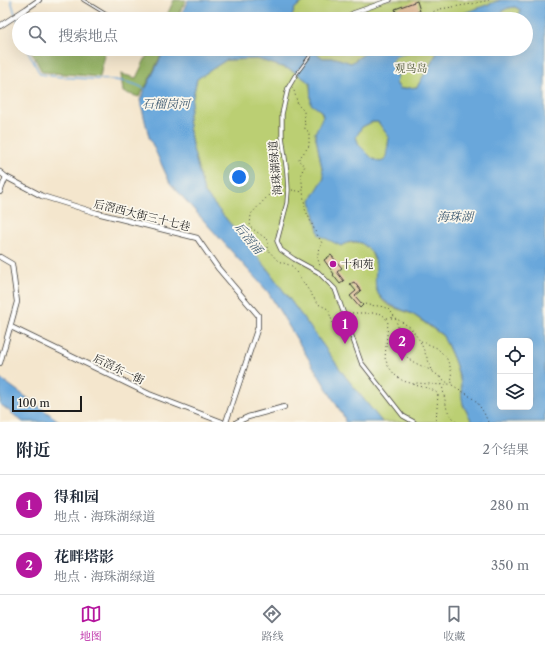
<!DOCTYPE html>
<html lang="zh">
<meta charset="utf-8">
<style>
body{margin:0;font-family:"Libre Caslon Text","Noto Serif SC",serif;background:#f6f6f7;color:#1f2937}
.controls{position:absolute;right:12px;bottom:12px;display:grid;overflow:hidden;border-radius:6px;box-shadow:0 4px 16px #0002}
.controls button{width:36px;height:36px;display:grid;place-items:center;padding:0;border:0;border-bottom:1px solid #e0e1e3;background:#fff;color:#1f2937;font:20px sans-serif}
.scale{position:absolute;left:12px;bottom:10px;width:70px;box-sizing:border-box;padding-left:4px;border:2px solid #1c1c1c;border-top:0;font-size:11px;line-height:14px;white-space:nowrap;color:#1c1c1c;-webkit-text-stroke:3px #fbf7ec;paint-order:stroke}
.you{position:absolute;left:239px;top:177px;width:14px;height:14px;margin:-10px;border:3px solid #fff;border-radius:50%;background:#1a73e8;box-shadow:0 0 0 6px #1a73e833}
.badge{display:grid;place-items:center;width:26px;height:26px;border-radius:50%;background:#b5179e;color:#fff;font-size:13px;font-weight:700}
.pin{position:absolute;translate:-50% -33px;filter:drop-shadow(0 1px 2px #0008)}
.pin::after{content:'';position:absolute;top:21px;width:14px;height:12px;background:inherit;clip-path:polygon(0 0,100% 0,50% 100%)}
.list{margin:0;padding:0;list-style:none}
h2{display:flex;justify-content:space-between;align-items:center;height:52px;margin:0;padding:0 16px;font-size:17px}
h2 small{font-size:13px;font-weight:400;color:#747a83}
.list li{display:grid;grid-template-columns:26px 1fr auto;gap:12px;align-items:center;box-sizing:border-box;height:60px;padding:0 16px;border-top:1px solid #e0e1e3}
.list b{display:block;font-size:15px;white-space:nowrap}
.list p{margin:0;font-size:13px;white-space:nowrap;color:#747a83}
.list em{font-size:13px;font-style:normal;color:#747a83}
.icon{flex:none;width:22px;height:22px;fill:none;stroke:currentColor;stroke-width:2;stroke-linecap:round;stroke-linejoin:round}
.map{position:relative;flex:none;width:545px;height:422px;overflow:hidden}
.search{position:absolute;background:#fff;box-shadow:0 4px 16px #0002;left:12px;right:12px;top:12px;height:44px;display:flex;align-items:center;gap:10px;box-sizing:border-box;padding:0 14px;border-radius:22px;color:#747a83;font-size:15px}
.sheet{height:172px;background:#fff}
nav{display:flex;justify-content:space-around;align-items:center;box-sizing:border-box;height:56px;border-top:1px solid #e0e1e3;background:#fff;font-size:11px;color:#747a83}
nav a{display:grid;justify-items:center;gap:2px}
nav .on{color:#b5179e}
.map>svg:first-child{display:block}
.green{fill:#bbcf73;stroke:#6c7648}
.forest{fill:#94b265;stroke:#586740}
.water{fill:#69a7db;stroke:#42627c;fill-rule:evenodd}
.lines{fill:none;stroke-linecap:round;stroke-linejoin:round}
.stream{stroke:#69a7db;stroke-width:1.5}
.building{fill:#e1ba98}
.service-casing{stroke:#3c3a37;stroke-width:3.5}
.pedestrian-casing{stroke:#3c3a37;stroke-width:5}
.minor-casing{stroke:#3c3a37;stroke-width:6}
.path{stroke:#3c3a37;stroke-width:1;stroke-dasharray:1 3;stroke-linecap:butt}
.service{stroke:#fff;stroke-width:2}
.pedestrian{stroke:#fff;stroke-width:3.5}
.minor{stroke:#fff;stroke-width:4.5}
.poi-dot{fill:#b5179e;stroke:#fbf7ec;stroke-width:1.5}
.labels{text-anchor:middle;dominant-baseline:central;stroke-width:3.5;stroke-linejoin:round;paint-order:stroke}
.park-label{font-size:11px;fill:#545b3a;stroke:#fbf7ec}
.street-label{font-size:11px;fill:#1c1c1c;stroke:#fbf7ec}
.poi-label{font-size:11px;fill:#1c1c1c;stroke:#fbf7ec;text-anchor:start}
.water-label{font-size:12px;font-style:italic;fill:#3f5b72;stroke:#fbf7ec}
</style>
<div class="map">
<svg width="545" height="422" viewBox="0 0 545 422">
<rect width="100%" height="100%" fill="#fbf7ec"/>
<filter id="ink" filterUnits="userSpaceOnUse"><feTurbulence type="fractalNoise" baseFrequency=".025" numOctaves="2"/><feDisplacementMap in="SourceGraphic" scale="8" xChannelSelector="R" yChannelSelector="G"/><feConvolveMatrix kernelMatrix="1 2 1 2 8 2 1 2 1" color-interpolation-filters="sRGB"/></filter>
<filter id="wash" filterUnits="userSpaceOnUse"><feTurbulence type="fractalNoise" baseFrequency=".012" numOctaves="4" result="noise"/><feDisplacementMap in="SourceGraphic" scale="16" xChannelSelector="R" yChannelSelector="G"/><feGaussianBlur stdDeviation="0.9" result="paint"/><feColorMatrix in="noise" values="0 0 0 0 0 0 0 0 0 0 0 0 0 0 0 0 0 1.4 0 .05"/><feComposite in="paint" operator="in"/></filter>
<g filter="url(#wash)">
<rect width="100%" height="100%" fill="#f4e6cd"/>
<g class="green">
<polygon points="306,0 501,0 447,19 291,19 295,8"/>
<path d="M515,7L520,10L519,19H499C500,10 506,8 515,7Z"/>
<polygon points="311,49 371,49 351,63 336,58 323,58"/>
<polygon points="412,49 436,49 437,53 417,87 401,89 396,83 391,62 396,56 411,52"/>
<polygon points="257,59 292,70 310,83 311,103 321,111 323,116 315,133 324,178 311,200 348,243 356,242 362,243 368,248 371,252 376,264 378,294 384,302 392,307 412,314 443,336 454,360 461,383 463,405 472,422 382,422 345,376 318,338 266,267 204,192 192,145 188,119 197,79 226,60"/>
<polygon points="372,122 378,122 389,137 388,145 386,157 383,161 380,162 373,159 359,145 356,137 362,127"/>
</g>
<g class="forest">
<polygon points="174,0 186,0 176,19 165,19"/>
<polygon points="30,49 105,49 100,77 42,72"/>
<polygon points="150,49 164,49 147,84 139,97 123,92 121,74 136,78"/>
</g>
<g class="water">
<polygon points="188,0 306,0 295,8 291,19 179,19"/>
<path d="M501,0H545V422H472C470,417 466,411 464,406C461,400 462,391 461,385C459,371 453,357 447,344C445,342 444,338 443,336C440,333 415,315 410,313C399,308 387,306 379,295C369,280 385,260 364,245C356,239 348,242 341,246L319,235L311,200L324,178L315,133L323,116L321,111L311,104L310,83L292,70L257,59L226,60L197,79L188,119L192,145L204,192L266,267L318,338L345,376L382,422H345L344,417L268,292L170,183L149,137L140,100L165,49H305L306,50L307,49H310L323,58H336L351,63L371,49H412L411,52L396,56L391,62L398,75L396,83L400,89L417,87L437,53L436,49H526V19H519L520,10L515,7C506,8 500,10 499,19H447ZM372,122H378L389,137L388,145L386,157L383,161L380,162L373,159L359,145L356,137L362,127ZM500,341H530V407H500Z"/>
<polygon points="0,378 59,421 61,422 23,422 0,404"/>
</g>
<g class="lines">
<g class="stream">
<polyline points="11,0 15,14"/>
<polyline points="17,17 19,25"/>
<path d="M27,49L40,74C57,77 74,78 92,79C109,80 131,79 146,90"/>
</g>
</g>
<g id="blocks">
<g class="building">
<polygon points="417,1 420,11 399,19 395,9"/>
<polygon points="331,255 342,268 337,272 344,281 340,284 333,275 334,274 324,260"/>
<polygon points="354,282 361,291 355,296 363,305 360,308 350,296 356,291 350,284"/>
</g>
</g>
</g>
<g filter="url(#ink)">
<use href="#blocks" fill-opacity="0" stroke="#3c3a37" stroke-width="1"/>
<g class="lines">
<g class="service-casing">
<g id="service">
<polyline points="83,0 114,19"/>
<polyline points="295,76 315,49"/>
</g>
</g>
<g class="pedestrian-casing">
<g id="pedestrian">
<polyline points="345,19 353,13 390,0"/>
<polyline points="295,76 288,88 282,114 282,136 287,173 288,190 287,203 277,241 281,250 294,259 318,272 335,289 361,362 403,416 414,422"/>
</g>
</g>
<g class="minor-casing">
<g id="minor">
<polyline points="0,26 26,9 39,0"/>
<polyline points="0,172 6,177 42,196 97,213 197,238 218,268 258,315 258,327 226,422"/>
<polyline points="0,192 6,177"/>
<polyline points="0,257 12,264 17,302 0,363"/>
<polyline points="11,327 149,394 222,422"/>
<polyline points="237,422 248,417 284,407"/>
</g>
</g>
<g class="path">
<polyline points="415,19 440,9 472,4 489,0"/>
<polyline points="293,87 298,105 304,111 305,129 309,132 309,146 298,160 305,166 301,173 305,209 315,231 322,243 317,256 320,266 320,268"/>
<polyline points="283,176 281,178 268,196 251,214 250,227 268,240 268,250 278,261 292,266 318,304 328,309 333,324 347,336"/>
<polyline points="292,190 303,192"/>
<path d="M365,304C372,307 382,304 389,310C402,321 397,345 408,358C411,362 427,368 432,371"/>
<path d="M348,313H379C384,315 386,318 388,323L385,358L388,366L395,375L403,381L414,384L417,383L442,385L449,384L452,385L467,394L477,402L484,413L488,422"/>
<polyline points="387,318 395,318 410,327 420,341 433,372 439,376 442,385 447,410 456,422"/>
<polyline points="421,341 437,348 446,357 451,369 452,385"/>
<polyline points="440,377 449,384"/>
<path d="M414,384V385C423,387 432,388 438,394L436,422"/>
</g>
<use href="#service" class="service"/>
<use href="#pedestrian" class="pedestrian"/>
<use href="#minor" class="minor"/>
</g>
</g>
<circle class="poi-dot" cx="333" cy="264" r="4"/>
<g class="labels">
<g class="park-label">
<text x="411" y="68">观鸟岛</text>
</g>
<g class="street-label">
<text transform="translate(275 168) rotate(-95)">海珠湖绿道</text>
<text transform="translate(142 215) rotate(14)">后滘西大街三十七巷</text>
<text transform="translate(119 369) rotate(26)">后滘东一街</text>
</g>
<g class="poi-label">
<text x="341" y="264">十和苑</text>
</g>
<g class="water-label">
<text x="166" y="103">石榴岗河</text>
<text x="455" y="216">海珠湖</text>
<text transform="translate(249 238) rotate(51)">后滘涌</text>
</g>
</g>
</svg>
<div class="controls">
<button><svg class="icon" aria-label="locate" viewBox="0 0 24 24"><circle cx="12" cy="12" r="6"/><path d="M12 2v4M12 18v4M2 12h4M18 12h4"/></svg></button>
<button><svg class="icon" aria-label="layers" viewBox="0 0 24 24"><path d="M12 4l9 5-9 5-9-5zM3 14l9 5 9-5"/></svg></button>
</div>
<div class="scale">100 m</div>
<div class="you"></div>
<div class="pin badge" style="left:345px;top:344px">1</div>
<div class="pin badge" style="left:402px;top:361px">2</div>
<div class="search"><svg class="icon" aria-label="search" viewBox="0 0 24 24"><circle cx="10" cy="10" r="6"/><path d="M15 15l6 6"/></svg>搜索地点</div>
</div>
<section class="sheet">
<h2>附近<small>2个结果</small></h2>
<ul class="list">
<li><span class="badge">1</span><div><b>得和园</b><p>地点 · 海珠湖绿道</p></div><em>280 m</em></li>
<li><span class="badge">2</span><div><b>花畔塔影</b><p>地点 · 海珠湖绿道</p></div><em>350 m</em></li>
</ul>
</section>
<nav>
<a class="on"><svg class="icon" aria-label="map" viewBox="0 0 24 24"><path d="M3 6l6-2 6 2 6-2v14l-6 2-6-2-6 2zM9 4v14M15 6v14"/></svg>地图</a>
<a><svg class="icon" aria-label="directions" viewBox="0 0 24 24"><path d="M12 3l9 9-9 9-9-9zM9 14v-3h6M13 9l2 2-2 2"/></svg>路线</a>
<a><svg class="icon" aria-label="saved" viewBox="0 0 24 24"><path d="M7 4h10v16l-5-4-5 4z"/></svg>收藏</a>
</nav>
